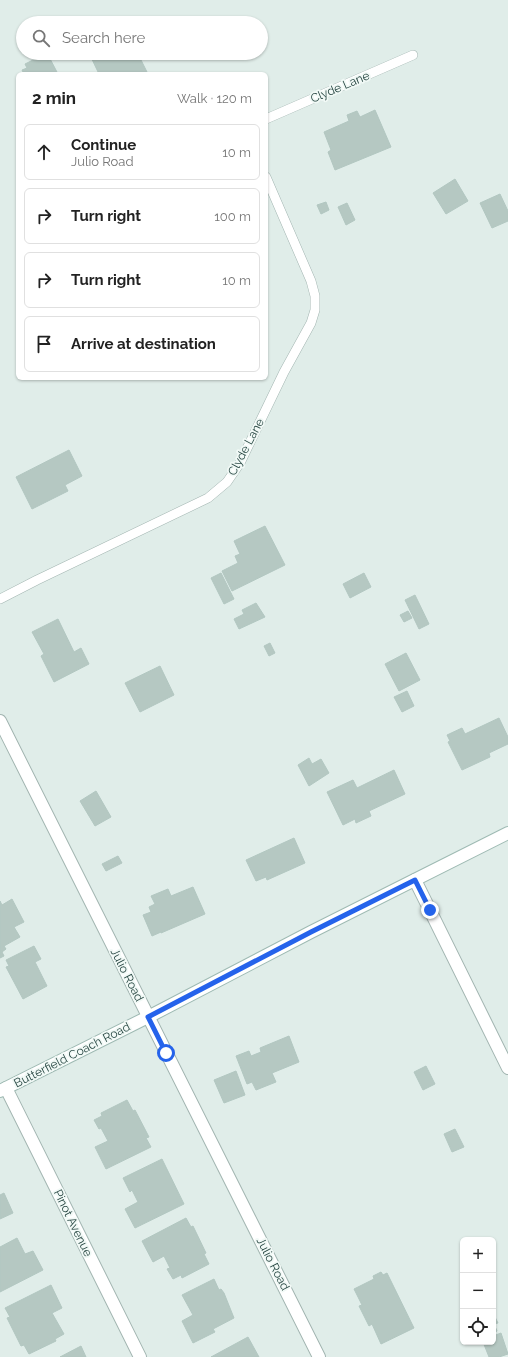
<!DOCTYPE html>
<meta charset="utf-8">
<style>
body{margin:0;font-family:Raleway,sans-serif;background:#f2f2f2;color:#222}
.controls{position:absolute;right:12px;bottom:12px;display:grid;overflow:hidden;border-radius:6px;box-shadow:0 1px 3px #0004}
.controls button{width:36px;height:36px;display:grid;place-items:center;padding:0;border:0;border-bottom:1px solid #e0e0e0;background:#fff;color:#222;font:20px sans-serif}
.stop{position:absolute;width:12px;height:12px;margin:-9px;border:3px solid #2563eb;border-radius:50%;background:#fff}
.stop.end{background:#2563eb;border-color:#fff;box-shadow:0 1px 4px #0008}
.list{margin:0;padding:0;list-style:none}
h2{display:flex;justify-content:space-between;align-items:center;height:52px;margin:0;padding:0 16px;font-size:17px}
h2 small{font-size:13px;font-weight:400;color:#767676}
.list li{display:grid;grid-template-columns:26px 1fr auto;gap:12px;align-items:center;box-sizing:border-box;height:56px;margin:0 8px 8px;padding:0 8px;border:1px solid #e0e0e0;border-radius:6px}
.list b{display:block;font-size:15px;white-space:nowrap}
.list p{margin:0;font-size:13px;white-space:nowrap;color:#767676}
.list em{font-size:13px;font-style:normal;color:#767676}
.icon{flex:none;width:22px;height:22px;fill:none;stroke:currentColor;stroke-width:2;stroke-linecap:round;stroke-linejoin:round}
.map{position:relative;flex:none;width:508px;height:1357px;overflow:hidden}
.search{position:absolute;background:#fff;box-shadow:0 1px 3px #0004;left:16px;top:16px;width:252px;height:44px;display:flex;align-items:center;gap:10px;box-sizing:border-box;padding:0 14px;border-radius:22px;color:#767676;font-size:15px}
.panel{position:absolute;background:#fff;box-shadow:0 1px 3px #0004;left:16px;top:72px;width:252px;height:308px;border-radius:6px}
.map>svg:first-child{display:block}
.building{fill:#b5c8c2;stroke:#b2c7c1}
.lines{fill:none;stroke-linecap:round;stroke-linejoin:round}
.service-casing{stroke:#a2b5b1;stroke-width:10}
.minor-casing{stroke:#a2b5b1;stroke-width:14}
.secondary-casing{stroke:#9ebab3;stroke-width:14}
.service{stroke:#fff;stroke-width:9}
.minor{stroke:#fff;stroke-width:12}
.secondary{stroke:#fff;stroke-width:12}
.route{stroke:#2563eb;stroke-width:5}
.labels{text-anchor:middle;dominant-baseline:central;stroke-width:3.5;stroke-linejoin:round;paint-order:stroke}
.street-label{font-size:12px;fill:#1f3f3b;stroke:#f1f9f6}
</style>
<div class="map">
<svg width="508" height="1357" viewBox="0 0 508 1357">
<rect width="100%" height="100%" fill="#e0ede9"/>
<g class="building">
<polygon points="23,32 23,42 19,35"/>
<polygon points="47,53 58,74 24,74 22,70 27,68 25,64"/>
<polygon points="89,53 117,53 118,54 120,53 132,53 134,56 138,54 148,74 99,74"/>
<polygon points="375,110 391,147 335,170 328,152 331,150 324,132 349,121 347,115 357,111 360,117"/>
<polygon points="455,179 468,201 446,214 433,193"/>
<polygon points="500,194 508,211 508,221 492,228 480,203"/>
<polygon points="326,202 329,210 321,214 317,205"/>
<polygon points="347,203 355,220 346,225 338,207"/>
<polygon points="69,450 82,476 65,485 68,491 32,509 16,477"/>
<polygon points="265,526 285,565 232,591 222,571 238,563 235,556 240,554 234,541"/>
<polygon points="221,573 234,599 224,604 211,578"/>
<polygon points="364,573 371,587 350,598 343,584"/>
<polygon points="415,595 429,624 419,629 405,600"/>
<polygon points="256,603 265,617 239,629 234,619 244,614 242,610"/>
<polygon points="408,611 412,618 404,622 400,615"/>
<polygon points="58,619 74,652 81,648 89,664 54,682 41,656 44,654 32,632"/>
<polygon points="270,643 275,653 269,656 264,646"/>
<polygon points="406,653 420,680 399,691 385,664"/>
<polygon points="160,666 174,695 140,712 125,683"/>
<polygon points="407,691 414,706 402,712 394,697"/>
<polygon points="499,718 508,737 508,744 489,753 490,757 462,770 448,742 450,741 447,735 462,728 465,734"/>
<polygon points="309,758 312,764 321,759 329,773 309,786 298,765"/>
<polygon points="394,770 405,794 369,811 371,816 356,823 355,819 343,825 327,792 353,780 357,788"/>
<polygon points="96,791 111,817 95,826 80,801"/>
<polygon points="294,838 305,863 267,880 266,877 256,881 246,860"/>
<polygon points="118,856 122,863 106,871 102,864"/>
<polygon points="193,887 205,914 161,933 161,932 152,936 143,915 151,912 149,907 155,904 151,896 168,889 171,896"/>
<polygon points="12,899 24,922 14,927 20,937 4,946 6,949 2,952 4,956 0,958 0,901 2,905"/>
<polygon points="34,946 41,959 35,962 47,986 23,999 6,967 9,966 6,960"/>
<polygon points="289,1036 299,1062 272,1073 276,1082 256,1090 252,1082 247,1084 236,1056 249,1051 251,1056 261,1052 260,1048"/>
<polygon points="426,1066 435,1084 423,1090 414,1072"/>
<polygon points="236,1071 245,1095 224,1103 214,1080"/>
<polygon points="127,1100 133,1111 135,1110 149,1137 146,1138 151,1147 106,1169 95,1147 108,1141 101,1128 99,1129 94,1120 102,1116 101,1113"/>
<polygon points="455,1129 464,1147 452,1152 444,1134"/>
<polygon points="162,1159 184,1204 135,1228 125,1209 138,1202 132,1190 130,1192 123,1178"/>
<polygon points="4,1193 13,1213 0,1219 0,1195"/>
<polygon points="186,1218 191,1227 193,1226 206,1253 204,1254 209,1264 182,1278 181,1275 173,1279 167,1269 170,1268 164,1256 153,1262 142,1241"/>
<polygon points="17,1238 25,1254 33,1251 43,1270 0,1292 0,1247"/>
<polygon points="381,1272 383,1275 387,1273 414,1328 381,1344 372,1324 369,1326 359,1306 362,1305 354,1289 374,1279 373,1276"/>
<polygon points="214,1279 219,1290 221,1289 224,1293 234,1318 213,1329 215,1332 193,1343 182,1321 193,1315 182,1295"/>
<polygon points="51,1285 62,1308 52,1313 64,1334 55,1339 56,1341 29,1354 24,1345 21,1346 7,1318 10,1317 5,1308"/>
<polygon points="493,1313 498,1323 494,1324 497,1331 493,1333"/>
<polygon points="501,1333 508,1354 499,1357 489,1357 483,1342 493,1342 493,1336"/>
<polygon points="248,1337 259,1357 211,1357"/>
<polygon points="81,1346 86,1357 60,1357"/>
</g>
<g class="lines">
<g class="service-casing">
<g id="service">
<polyline points="266,119 413,55"/>
<polyline points="0,599 37,580 208,498 227,482 240,463 284,372 311,323 315,310 315,296 311,281 266,177"/>
</g>
</g>
<g class="minor-casing">
<g id="minor">
<polyline points="0,721 319,1357"/>
<polyline points="415,880 508,1068"/>
<polyline points="6,1088 140,1357"/>
</g>
</g>
<g class="secondary-casing">
<polyline id="secondary" points="0,1091 148,1017 311,932 508,833"/>
</g>
<use href="#service" class="service"/>
<use href="#minor" class="minor"/>
<use href="#secondary" class="secondary"/>
</g>
<g class="lines">
<polyline class="route" points="166,1053 148,1017 311,932 415,880 430,910"/>
</g>
<g class="labels">
<g class="street-label">
<text transform="translate(340 87) rotate(-23)">Clyde Lane</text>
<text transform="translate(246 447) rotate(-62)">Clyde Lane</text>
<text transform="translate(127 975) rotate(63)">Julio Road</text>
<text transform="translate(72 1055) rotate(-27)">Butterfield Coach Road</text>
<text transform="translate(73 1223) rotate(64)">Pinot Avenue</text>
<text transform="translate(273 1264) rotate(63)">Julio Road</text>
</g>
</g>
</svg>
<div class="controls">
<button>+</button>
<button>−</button>
<button><svg class="icon" aria-label="locate" viewBox="0 0 24 24"><circle cx="12" cy="12" r="6"/><path d="M12 2v4M12 18v4M2 12h4M18 12h4"/></svg></button>
</div>
<div class="stop" style="left:166px;top:1053px"></div>
<div class="stop end" style="left:430px;top:910px"></div>
<div class="search"><svg class="icon" aria-label="search" viewBox="0 0 24 24"><circle cx="10" cy="10" r="6"/><path d="M15 15l6 6"/></svg>Search here</div>
<section class="panel">
<h2>2 min<small>Walk · 120 m</small></h2>
<ul class="list">
<li><svg class="icon" aria-label="ahead" viewBox="0 0 24 24"><path d="M12 20V5M6 11l6-6 6 6"/></svg><div><b>Continue</b><p>Julio Road</p></div><em>10 m</em></li>
<li><svg class="icon" aria-label="right" viewBox="0 0 24 24"><path d="M7 20v-9h11M14 6l5 5-5 5"/></svg><div><b>Turn right</b></div><em>100 m</em></li>
<li><svg class="icon" aria-label="right" viewBox="0 0 24 24"><path d="M7 20v-9h11M14 6l5 5-5 5"/></svg><div><b>Turn right</b></div><em>10 m</em></li>
<li><svg class="icon" aria-label="arrive" viewBox="0 0 24 24"><path d="M6 21V4h12l-3 4 3 4H6"/></svg><div><b>Arrive at destination</b></div></li>
</ul>
</section>
</div>
